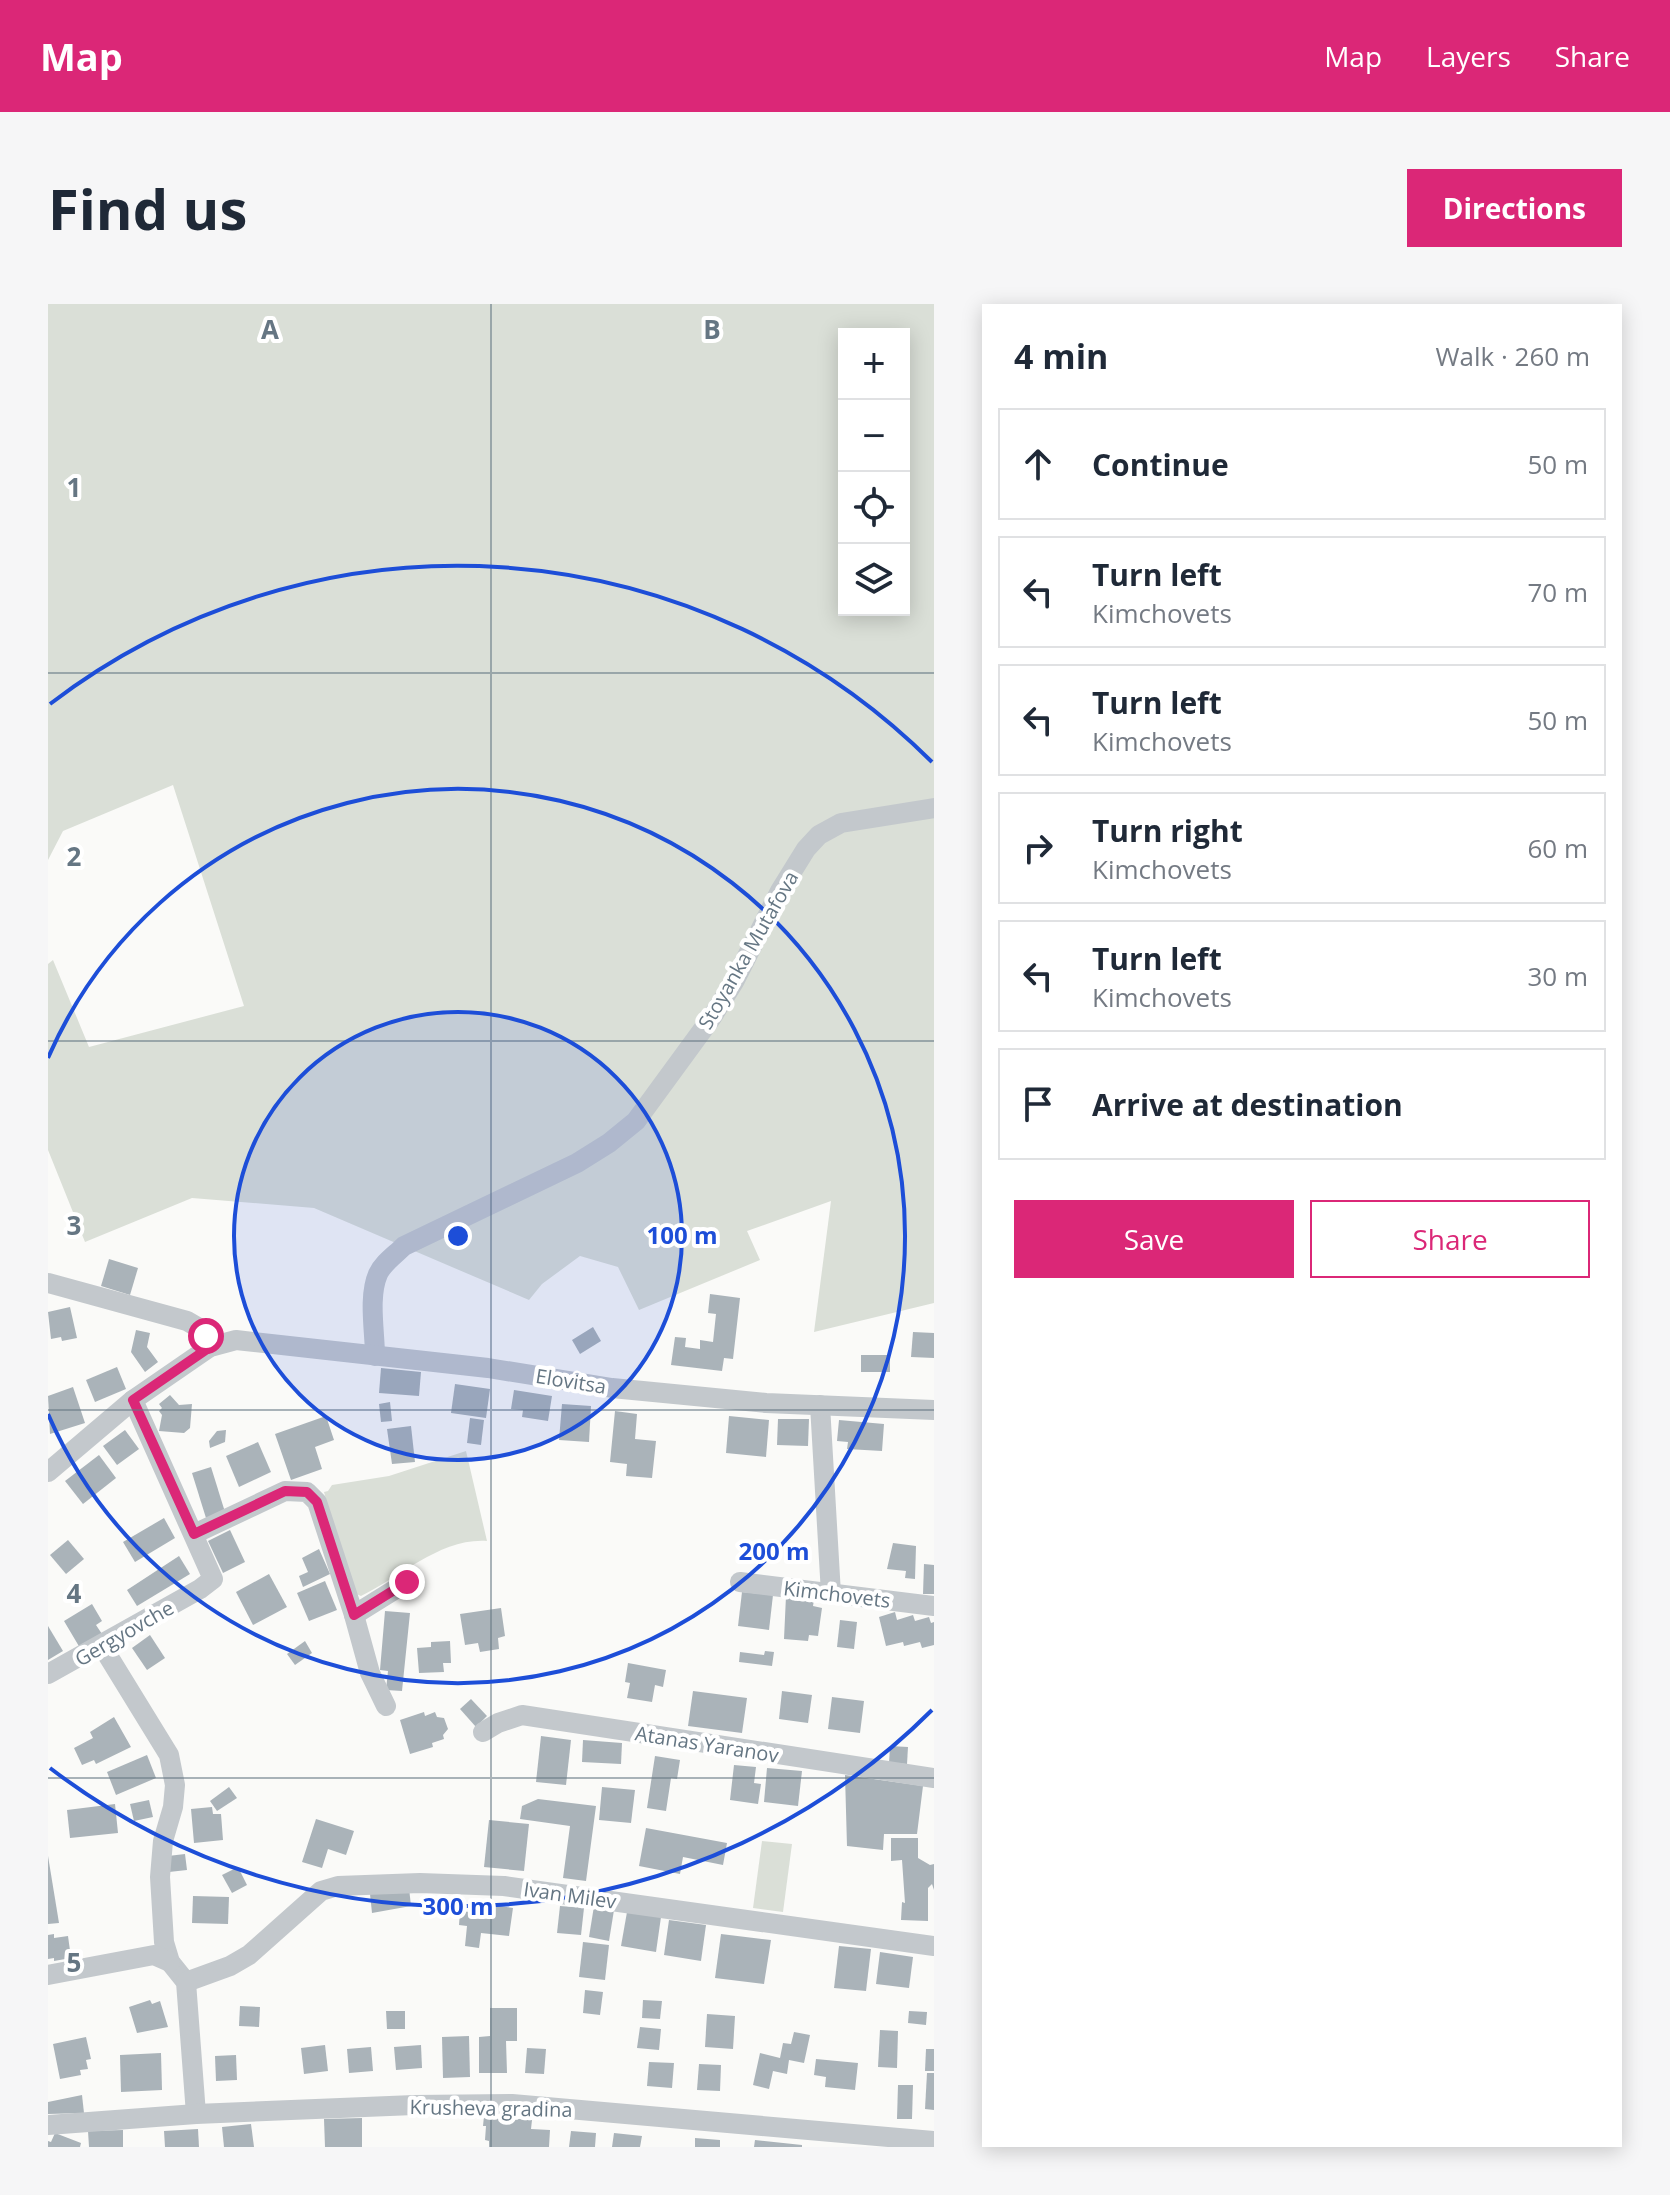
<!DOCTYPE html>
<meta charset="utf-8">
<style>
body{margin:0;font-family:"Open Sans",sans-serif;background:#f6f6f7;color:#1f2937}
.controls{position:absolute;right:24px;top:24px;display:grid;overflow:hidden;border-radius:0px;box-shadow:0 4px 20px #0003}
.controls button{width:72px;height:72px;display:grid;place-items:center;padding:0;border:0;border-bottom:2px solid #e0e1e3;background:#fff;color:#1f2937;font:40px sans-serif}
.stop{position:absolute;width:24px;height:24px;margin:-18px;border:6px solid #db2777;border-radius:50%;background:#fff}
.stop.end{background:#db2777;border-color:#fff;box-shadow:0 2px 8px #0008}
.list{margin:0;padding:0;list-style:none}
h2{display:flex;justify-content:space-between;align-items:center;height:104px;margin:0;padding:0 32px;font-size:34px}
h2 small{font-size:26px;font-weight:400;color:#747a83}
.list li{display:grid;grid-template-columns:52px 1fr auto;gap:24px;align-items:center;box-sizing:border-box;height:112px;margin:0 16px 16px;padding:0 16px;border:2px solid #e0e1e3;border-radius:0px}
.list b{display:block;font-size:30px;white-space:nowrap}
.list p{margin:0;font-size:26px;white-space:nowrap;color:#747a83}
.list em{font-size:26px;font-style:normal;color:#747a83}
.actions{display:flex;gap:16px;padding:24px 32px}
.actions a{flex:1;padding:18px 0;border:2px solid #db2777;border-radius:0px;text-align:center;font-size:28px;color:#db2777}
.actions .main{background:#db2777;color:#fff}
.icon{flex:none;width:44px;height:44px;fill:none;stroke:currentColor;stroke-width:2;stroke-linecap:round;stroke-linejoin:round}
.map{position:relative;flex:none;width:886px;height:1843px;overflow:hidden;border-radius:0px}
header{display:flex;align-items:center;gap:48px;box-sizing:border-box;height:112px;padding:0 40px;background:#db2777;color:#fff}
header strong{font-size:38px}
nav{display:flex;gap:44px;margin-inline-start:auto;font-size:28px}
.intro{display:flex;align-items:center;justify-content:space-between;box-sizing:border-box;height:192px;padding:0 48px}
h1{margin:0;font-size:56px}
.button{padding:20px 36px;border-radius:0px;background:#db2777;color:#fff;font-size:28px;font-weight:700}
main{display:flex;gap:48px;padding:0 48px}
aside{flex:1;background:#fff;border-radius:0px;box-shadow:0 4px 20px #0003}
.map>svg:first-child{display:block}
.green{fill:#dadfd7;fill-rule:evenodd}
.building{fill:#aab3b9}
.lines{fill:none;stroke-linecap:round;stroke-linejoin:round}
.minor{stroke:#c3c8cc;stroke-width:20}
.route{stroke:#db2777;stroke-width:10}
.grid{fill:none;stroke:#657683;stroke-width:2;stroke-opacity:0.55}
.ring{fill:none;stroke:#1d4ed8;stroke-width:4}
.labels{text-anchor:middle;dominant-baseline:central;stroke-width:8;stroke-linejoin:round;paint-order:stroke}
.street-label{font-size:20px;fill:#657683;stroke:#fff}
.grid-label{font-size:26px;text-anchor:middle;font-weight:bold;fill:#657683;stroke:#fff;stroke-width:8;stroke-linejoin:round;paint-order:stroke}
.centre{fill:#1d4ed8;stroke:#fff;stroke-width:4}
.ring-label{font-size:24px;text-anchor:middle;font-weight:bold;fill:#1d4ed8;stroke:#fff;stroke-width:8;stroke-linejoin:round;paint-order:stroke}
</style>
<header>
<strong>Map</strong>
<nav><a>Map</a><a>Layers</a><a>Share</a></nav>
</header>
<div class="intro"><h1>Find us</h1><a class="button">Directions</a></div>
<main>
<div class="map">
<svg width="886" height="1843" viewBox="0 0 886 1843">
<rect width="100%" height="100%" fill="#fafaf8"/>
<g class="green">
<path d="M0,0H886V999L766,1028L783,897L699,927L712,956L591,1006L570,963L532,952L494,980L481,996L266,904L144,894L37,938L0,846V660L5,656L41,743L196,702L125,481L15,527L0,556ZM796,30H856V306H796Z"/>
<path d="M418,1147L439,1237C392,1234 353,1273 313,1292L304,1288L276,1188L280,1187L284,1181L341,1172Z"/>
<polygon points="714,1537 744,1540 735,1608 705,1604"/>
</g>
<g class="building">
<polygon points="61,955 90,964 82,991 53,982"/>
<polygon points="662,990 692,994 685,1055 676,1054 674,1067 623,1061 627,1033 638,1034 637,1043 652,1045 652,1036 665,1038 668,1010 660,1009"/>
<polygon points="22,1003 29,1034 14,1037 13,1033 3,1035 0,1008"/>
<polygon points="545,1023 553,1037 532,1050 524,1036"/>
<polygon points="88,1026 102,1029 99,1043 110,1058 97,1068 83,1048"/>
<polygon points="865,1028 886,1029 886,1054 863,1053"/>
<rect x="813" y="1051" width="29" height="17"/>
<polygon points="69,1063 78,1085 47,1098 38,1076"/>
<polygon points="333,1064 373,1068 371,1092 331,1089"/>
<polygon points="407,1080 442,1085 438,1114 403,1109"/>
<polygon points="25,1083 37,1119 2,1130 0,1092"/>
<polygon points="466,1086 504,1092 500,1117 474,1113 475,1106 463,1105"/>
<polygon points="122,1091 131,1101 144,1100 142,1124 136,1129 111,1127 114,1111 111,1107 114,1104 111,1100"/>
<polygon points="342,1098 344,1117 333,1118 331,1100"/>
<polygon points="514,1100 543,1102 541,1138 511,1136"/>
<polygon points="567,1107 589,1110 587,1135 608,1137 604,1174 578,1172 579,1160 562,1158"/>
<polygon points="278,1112 286,1136 267,1143 274,1165 243,1176 227,1130"/>
<polygon points="681,1112 721,1116 718,1153 678,1149"/>
<polygon points="422,1114 436,1116 433,1141 419,1139"/>
<polygon points="730,1115 761,1115 760,1142 729,1141"/>
<polygon points="791,1116 836,1120 834,1147 799,1145 800,1138 789,1137"/>
<polygon points="363,1122 367,1158 344,1160 339,1125"/>
<polygon points="77,1126 91,1145 69,1161 55,1142"/>
<polygon points="178,1126 177,1138 162,1144 161,1137 169,1127"/>
<polygon points="210,1138 223,1168 191,1183 178,1152"/>
<polygon points="51,1151 68,1174 35,1200 17,1177"/>
<polygon points="163,1163 177,1208 158,1214 144,1169"/>
<polygon points="116,1214 127,1234 87,1258 75,1238"/>
<polygon points="182,1226 197,1258 175,1269 160,1237"/>
<polygon points="20,1236 36,1255 18,1270 2,1251"/>
<polygon points="845,1239 868,1242 867,1275 857,1274 858,1267 839,1265"/>
<polygon points="271,1245 282,1270 255,1283 251,1272 260,1268 254,1254"/>
<polygon points="131,1252 142,1270 89,1302 79,1286"/>
<polygon points="876,1260 886,1261 886,1290 875,1290"/>
<polygon points="221,1270 239,1303 205,1321 188,1288"/>
<polygon points="277,1277 289,1306 261,1317 249,1289"/>
<polygon points="694,1288 725,1291 721,1326 690,1322"/>
<polygon points="738,1292 766,1296 765,1302 774,1304 770,1332 761,1331 760,1337 736,1335"/>
<polygon points="44,1300 54,1317 48,1321 54,1330 32,1344 16,1317"/>
<polygon points="453,1304 457,1332 450,1334 451,1345 432,1348 430,1339 417,1341 412,1310"/>
<polygon points="337,1307 362,1309 354,1387 338,1386 340,1367 332,1366"/>
<polygon points="847,1308 849,1316 865,1311 867,1317 881,1313 883,1319 886,1318 886,1341 874,1344 872,1338 856,1342 855,1338 838,1342 831,1313"/>
<polygon points="792,1316 809,1318 806,1345 789,1343"/>
<polygon points="0,1322 15,1347 0,1356"/>
<polygon points="102,1331 117,1354 99,1366 84,1344"/>
<polygon points="257,1337 264,1349 247,1361 239,1350"/>
<polygon points="402,1337 403,1359 395,1359 396,1368 371,1369 369,1344 383,1343 383,1338"/>
<polygon points="717,1347 726,1348 724,1362 691,1358 692,1348 716,1351"/>
<polygon points="580,1359 618,1366 615,1383 607,1381 604,1398 579,1394 582,1379 577,1378"/>
<polygon points="645,1387 699,1394 694,1429 640,1422"/>
<polygon points="734,1387 764,1391 760,1419 731,1415"/>
<polygon points="784,1393 816,1397 812,1429 780,1425"/>
<polygon points="423,1395 439,1412 428,1423 412,1405"/>
<polygon points="376,1408 377,1412 387,1408 389,1413 396,1414 400,1425 395,1431 396,1435 384,1439 385,1443 362,1450 352,1416"/>
<polygon points="66,1413 83,1443 48,1460 46,1456 34,1461 26,1444 45,1434 42,1428"/>
<polygon points="493,1432 523,1436 518,1481 488,1478"/>
<polygon points="535,1436 574,1439 573,1460 534,1458"/>
<polygon points="842,1442 860,1443 859,1460 841,1459"/>
<polygon points="99,1451 108,1474 68,1491 59,1468"/>
<polygon points="607,1452 632,1456 629,1475 623,1474 618,1507 599,1504"/>
<polygon points="686,1461 708,1463 706,1479 713,1480 710,1500 682,1496"/>
<polygon points="719,1464 754,1467 750,1502 716,1498"/>
<polygon points="797,1471 875,1482 869,1530 836,1530 835,1546 799,1542"/>
<polygon points="181,1483 189,1494 169,1507 162,1497"/>
<polygon points="554,1483 587,1486 583,1519 551,1516"/>
<polygon points="490,1495 548,1502 538,1577 515,1574 522,1522 472,1515 474,1502"/>
<polygon points="101,1496 105,1513 86,1517 82,1500"/>
<polygon points="67,1500 70,1529 22,1534 19,1506"/>
<polygon points="164,1503 165,1510 173,1510 175,1536 146,1539 143,1505"/>
<polygon points="268,1515 306,1527 298,1551 280,1545 274,1564 254,1558"/>
<polygon points="441,1516 481,1520 476,1567 436,1563"/>
<polygon points="598,1524 679,1539 675,1561 635,1553 632,1570 591,1562"/>
<polygon points="843,1534 870,1534 870,1554 882,1561 886,1560 886,1586 884,1580 880,1584 880,1617 853,1616 854,1598 857,1599 854,1556 843,1557"/>
<polygon points="137,1550 139,1566 121,1568 120,1552"/>
<polygon points="0,1552 11,1619 0,1620"/>
<polygon points="190,1563 199,1581 184,1589 174,1571"/>
<polygon points="361,1584 363,1602 324,1609 322,1590"/>
<polygon points="145,1592 181,1593 180,1620 144,1619"/>
<polygon points="436,1600 465,1604 461,1632 433,1629 431,1644 417,1642 419,1622 411,1621 412,1607 422,1608 422,1603 435,1604"/>
<polygon points="512,1602 536,1604 533,1631 509,1629"/>
<polygon points="546,1602 566,1606 561,1637 541,1633"/>
<polygon points="579,1608 613,1613 608,1648 573,1642"/>
<polygon points="621,1616 658,1621 653,1657 616,1651"/>
<polygon points="6,1630 6,1634 20,1632 23,1654 6,1657 6,1654 0,1655 0,1631"/>
<polygon points="673,1630 723,1636 716,1680 667,1674"/>
<polygon points="535,1638 561,1641 557,1676 531,1673"/>
<polygon points="791,1642 823,1645 818,1687 786,1684"/>
<polygon points="832,1648 865,1653 861,1684 828,1680"/>
<polygon points="537,1686 555,1688 552,1711 535,1709"/>
<polygon points="102,1696 104,1700 112,1697 120,1723 89,1729 81,1703"/>
<polygon points="595,1696 614,1697 612,1715 594,1714"/>
<polygon points="192,1702 212,1703 211,1723 191,1722"/>
<polygon points="442,1704 469,1704 469,1737 458,1737 459,1769 431,1769 431,1733 442,1732"/>
<polygon points="338,1707 357,1707 357,1725 339,1725"/>
<polygon points="861,1707 879,1708 878,1721 860,1719"/>
<polygon points="659,1710 687,1712 685,1745 657,1743"/>
<polygon points="592,1723 613,1725 611,1746 589,1744"/>
<polygon points="832,1726 850,1727 849,1764 830,1763"/>
<polygon points="746,1728 762,1731 756,1759 741,1756 739,1770 725,1767 721,1785 705,1781 712,1749 732,1754 735,1739 743,1740"/>
<polygon points="421,1732 422,1773 395,1774 394,1733"/>
<polygon points="38,1733 43,1755 38,1756 40,1765 32,1766 33,1771 12,1775 5,1740"/>
<polygon points="277,1741 280,1767 256,1770 253,1744"/>
<polygon points="373,1741 374,1764 348,1766 346,1743"/>
<polygon points="323,1743 325,1767 301,1769 299,1745"/>
<polygon points="479,1744 498,1745 496,1770 477,1769"/>
<polygon points="878,1745 886,1745 886,1767 877,1767"/>
<polygon points="113,1749 114,1786 73,1788 72,1751"/>
<polygon points="188,1751 189,1776 168,1777 167,1752"/>
<polygon points="768,1755 810,1759 807,1786 777,1783 778,1773 766,1771"/>
<polygon points="601,1758 626,1759 624,1784 599,1782"/>
<polygon points="651,1760 673,1761 672,1787 649,1786"/>
<polygon points="879,1769 886,1769 886,1806 877,1805"/>
<polygon points="850,1781 865,1781 864,1815 849,1815"/>
<polygon points="34,1791 36,1809 0,1810 0,1798"/>
<polygon points="436,1812 484,1816 483,1825 502,1826 501,1843 441,1843 441,1837 437,1836 438,1822 435,1822"/>
<polygon points="314,1814 314,1843 277,1843 276,1815"/>
<polygon points="203,1820 206,1843 176,1843 174,1823"/>
<polygon points="150,1825 151,1843 117,1843 116,1827"/>
<polygon points="75,1826 75,1843 41,1843 40,1827"/>
<polygon points="523,1827 548,1829 547,1843 521,1843"/>
<polygon points="7,1829 33,1839 32,1843 0,1843 0,1837 3,1838"/>
<polygon points="566,1829 594,1832 592,1843 564,1843"/>
<polygon points="647,1834 672,1836 672,1843 647,1843"/>
<polygon points="707,1836 754,1841 754,1843 706,1843"/>
</g>
<g class="lines">
<g class="minor">
<polyline points="0,979 139,1017 151,1024 162,1043"/>
<path d="M327,1052C327,1028 320,993 330,970C335,959 347,951 356,942L529,859L561,839L588,817L664,713L686,678L732,587L758,545L771,531L793,519L886,504"/>
<polyline points="772,1101 783,1290"/>
<polyline points="0,1168 85,1096 162,1043 188,1036 440,1064 564,1084 718,1099 886,1106"/>
<polyline points="146,1230 237,1187 259,1188 269,1198 306,1311 322,1369 338,1402"/>
<polyline points="692,1278 886,1302"/>
<polyline points="306,1311 359,1278"/>
<polyline points="54,1342 121,1451 127,1481 125,1503 115,1537 112,1573 116,1638 122,1658 138,1678 148,1810"/>
<polyline points="0,1370 152,1285 165,1275 85,1096"/>
<polyline points="435,1428 450,1419 474,1411 886,1474"/>
<polyline points="0,1671 106,1651 122,1658"/>
<polyline points="138,1678 182,1662 201,1651 273,1587 290,1582 372,1579 456,1582 886,1642"/>
<polyline points="0,1821 148,1810 366,1801 464,1800 886,1837"/>
</g>
</g>
<g class="lines">
<polyline class="route" points="158,1032 162,1043 85,1096 146,1230 237,1187 259,1188 269,1198 306,1311 359,1278"/>
</g>
<path class="grid" d="M443,0V1843M0,369H886M0,737H886M0,1106H886M0,1474H886"/>
<circle cx="410" cy="932" r="224" fill="#1d4ed8" fill-opacity=".12"/>
<g class="ring">
<circle cx="410" cy="932" r="224"/>
<path d="M0 754A447 447 0 1 1 0 1110"/>
<path d="M884 1406A671 671 0 0 1 2 1464M2 400A671 671 0 0 1 884 458"/>
</g>
<g class="labels">
<g class="street-label">
<text transform="translate(700 646) rotate(-60)">Stoyanka Mutafova</text>
<text transform="translate(523 1077) rotate(9)">Elovitsa</text>
<text transform="translate(789 1290) rotate(7)">Kimchovets</text>
<text transform="translate(76 1329) rotate(-30)">Gergyovche</text>
<text transform="translate(659 1440) rotate(9)">Atanas Yaranov</text>
<text transform="translate(522 1591) rotate(8)">Ivan Milev</text>
<text transform="translate(443 1804) rotate(1)">Krusheva gradina</text>
</g>
</g>
<g class="grid-label">
<text x="222" y="35">A</text>
<text x="664" y="35">B</text>
<text x="26" y="193">1</text>
<text x="26" y="562">2</text>
<text x="26" y="931">3</text>
<text x="26" y="1299">4</text>
<text x="26" y="1668">5</text>
</g>
<circle cx="410" cy="932" r="12" class="centre"/>
<g class="ring-label">
<text x="634" y="940">100 m</text>
<text x="726" y="1256">200 m</text>
<text x="410" y="1611">300 m</text>
</g>
</svg>
<div class="controls">
<button>+</button>
<button>−</button>
<button><svg class="icon" aria-label="locate" viewBox="0 0 24 24"><circle cx="12" cy="12" r="6"/><path d="M12 2v4M12 18v4M2 12h4M18 12h4"/></svg></button>
<button><svg class="icon" aria-label="layers" viewBox="0 0 24 24"><path d="M12 4l9 5-9 5-9-5zM3 14l9 5 9-5"/></svg></button>
</div>
<div class="stop" style="left:158px;top:1032px"></div>
<div class="stop end" style="left:359px;top:1278px"></div>
</div>
<aside>
<h2>4 min<small>Walk · 260 m</small></h2>
<ul class="list">
<li><svg class="icon" aria-label="ahead" viewBox="0 0 24 24"><path d="M12 20V5M6 11l6-6 6 6"/></svg><div><b>Continue</b></div><em>50 m</em></li>
<li><svg class="icon" aria-label="left" viewBox="0 0 24 24"><path d="M17 20v-9H6M10 6l-5 5 5 5"/></svg><div><b>Turn left</b><p>Kimchovets</p></div><em>70 m</em></li>
<li><svg class="icon" aria-label="left" viewBox="0 0 24 24"><path d="M17 20v-9H6M10 6l-5 5 5 5"/></svg><div><b>Turn left</b><p>Kimchovets</p></div><em>50 m</em></li>
<li><svg class="icon" aria-label="right" viewBox="0 0 24 24"><path d="M7 20v-9h11M14 6l5 5-5 5"/></svg><div><b>Turn right</b><p>Kimchovets</p></div><em>60 m</em></li>
<li><svg class="icon" aria-label="left" viewBox="0 0 24 24"><path d="M17 20v-9H6M10 6l-5 5 5 5"/></svg><div><b>Turn left</b><p>Kimchovets</p></div><em>30 m</em></li>
<li><svg class="icon" aria-label="arrive" viewBox="0 0 24 24"><path d="M6 21V4h12l-3 4 3 4H6"/></svg><div><b>Arrive at destination</b></div></li>
</ul>
<div class="actions"><a class="main">Save</a><a>Share</a></div>
</aside>
</main>
